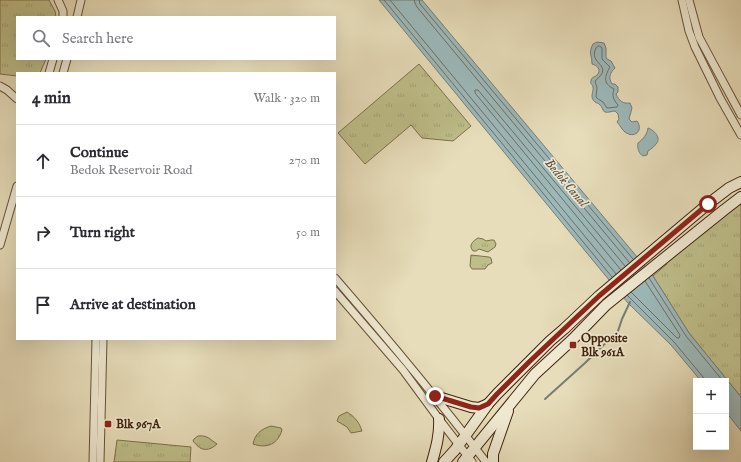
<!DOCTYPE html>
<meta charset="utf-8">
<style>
body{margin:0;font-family:"IM FELL English",serif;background:#f7f7f7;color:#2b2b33}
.controls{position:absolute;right:12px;bottom:12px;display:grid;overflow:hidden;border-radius:0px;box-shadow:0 4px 16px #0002}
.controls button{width:36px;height:36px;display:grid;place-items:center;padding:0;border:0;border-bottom:1px solid #e1e1e2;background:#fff;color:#2b2b33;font:20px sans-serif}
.stop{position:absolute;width:12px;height:12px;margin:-9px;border:3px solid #8f2418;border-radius:50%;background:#fff}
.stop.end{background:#8f2418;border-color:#fff;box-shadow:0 1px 4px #0008}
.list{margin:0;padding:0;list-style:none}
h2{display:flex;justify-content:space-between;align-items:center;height:52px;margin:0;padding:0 16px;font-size:17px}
h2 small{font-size:13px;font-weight:400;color:#7c7c81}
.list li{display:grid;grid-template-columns:26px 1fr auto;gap:12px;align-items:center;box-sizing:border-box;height:72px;padding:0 16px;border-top:1px solid #e1e1e2}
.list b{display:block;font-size:15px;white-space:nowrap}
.list p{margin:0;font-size:13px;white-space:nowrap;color:#7c7c81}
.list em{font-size:13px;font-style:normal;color:#7c7c81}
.icon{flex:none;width:22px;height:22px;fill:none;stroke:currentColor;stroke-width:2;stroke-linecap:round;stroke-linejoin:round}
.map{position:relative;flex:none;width:741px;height:462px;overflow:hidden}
.search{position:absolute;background:#fff;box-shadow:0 4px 16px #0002;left:16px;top:16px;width:320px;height:44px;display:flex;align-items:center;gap:10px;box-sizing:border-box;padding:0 14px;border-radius:0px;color:#7c7c81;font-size:15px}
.panel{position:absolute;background:#fff;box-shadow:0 4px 16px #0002;left:16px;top:72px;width:320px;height:268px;border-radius:0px}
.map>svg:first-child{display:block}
.grass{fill:url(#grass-tufts);stroke:#7e704a}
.water{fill:#9cb9bb;stroke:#777d75}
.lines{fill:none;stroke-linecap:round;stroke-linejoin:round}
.shore{stroke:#6e6e63;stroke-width:1}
.stream{stroke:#777d75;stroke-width:2}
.street-casing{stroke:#695137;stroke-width:9}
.secondary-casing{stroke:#3f220b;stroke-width:12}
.street{stroke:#efe9d2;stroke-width:7}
.secondary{stroke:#efe9d2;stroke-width:10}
.route{stroke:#8f2418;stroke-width:5}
.poi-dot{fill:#8f2418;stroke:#efe9d2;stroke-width:1.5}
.labels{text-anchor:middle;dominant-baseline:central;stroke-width:3.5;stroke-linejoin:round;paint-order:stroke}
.poi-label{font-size:12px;font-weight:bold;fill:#3f220b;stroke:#efe9d2;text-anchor:start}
.water-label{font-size:13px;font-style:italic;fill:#5b4f40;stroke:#efe9d2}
</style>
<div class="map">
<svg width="741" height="462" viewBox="0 0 741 462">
<defs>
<pattern id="grass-tufts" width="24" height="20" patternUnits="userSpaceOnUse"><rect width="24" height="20" fill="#bebe8a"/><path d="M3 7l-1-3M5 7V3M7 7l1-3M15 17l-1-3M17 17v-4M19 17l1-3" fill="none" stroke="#a4a376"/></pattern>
</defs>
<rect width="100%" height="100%" fill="#e7ddba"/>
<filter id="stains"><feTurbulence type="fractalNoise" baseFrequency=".005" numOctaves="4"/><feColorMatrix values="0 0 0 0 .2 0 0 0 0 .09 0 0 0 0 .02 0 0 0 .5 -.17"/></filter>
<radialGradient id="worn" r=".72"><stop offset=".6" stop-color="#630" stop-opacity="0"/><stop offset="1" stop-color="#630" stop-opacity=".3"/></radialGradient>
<g class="grass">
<polygon points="0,0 49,0 55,11 56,17 17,17 17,59 46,59 40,73 17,73 17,76 0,74"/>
<polygon points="419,64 471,126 453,141 422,138 411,125 365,164 338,133"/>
<polygon points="741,201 741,397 689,333 653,276 667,264 664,261"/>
<path d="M478,238L483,239L486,241L491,240H494L496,244L495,247L488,252L479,249L476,251H473C468,245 473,241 478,238Z"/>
<polygon points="471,255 489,257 491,258 492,263 488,265 485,269 472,269 470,266"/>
<path d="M347,412C355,417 359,422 362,431L351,433L347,427L337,421L339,416Z"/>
<path d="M271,426L281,428L282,430C278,444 267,449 253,444C255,434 261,429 271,426Z"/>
<path d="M198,436C208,435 209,439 217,444C207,453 200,450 193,441L194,439Z"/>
<polygon points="117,440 191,447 190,462 114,462"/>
</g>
<g class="water">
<polygon points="379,0 422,0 653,276 689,333 741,397 741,431 726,412 726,381 701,381 671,345 628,303"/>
<path d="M597,42L604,43L606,48V57L607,59L611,61L615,68C610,73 608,77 612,84H615L618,87V92L616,94C619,101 623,104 630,103L632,108L629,119L632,122L637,121C644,131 634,139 625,132C622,130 620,125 617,122L619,119L618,114L615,111C612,111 608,113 605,112C602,111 603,107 600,105C599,103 596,103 595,102C589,97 594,92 593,87C592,82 590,86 591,81C591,77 595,77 597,75C602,70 597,65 592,64C592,55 588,53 593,44Z"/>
<path d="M648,128C654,130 662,138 656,144C654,147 651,149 648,151L647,155L643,156C639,154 637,148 638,143C643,139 647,135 648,128Z"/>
</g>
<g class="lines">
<g class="shore">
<polyline points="384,0 612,277"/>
<polyline points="390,0 616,274"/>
<polyline points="414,0 415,3 417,7 629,262"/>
<polyline points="419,0 420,4 633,259"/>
<path d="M599,46L601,47L602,48V59L610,67C605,76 602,83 614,89C612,96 613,99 618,105L617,107L607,108L603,102L598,99L596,97L597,88L595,81C616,64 587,65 596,48Z"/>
<polyline points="621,270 475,93 475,90 478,90 625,266"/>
<polyline points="649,278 686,336 723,381"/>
<polyline points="631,292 677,338 679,338 680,335 645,281"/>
<polyline points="627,295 674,342 703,377 703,381"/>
</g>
<polyline class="stream" points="545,399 585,363 618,331 622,319 630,302"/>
<g class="street-casing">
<g id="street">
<polyline points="58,0 63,11 63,17"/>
<polyline points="682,0 689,31 695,47 720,98 741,135"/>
<polyline points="689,0 699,37 714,65 741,115"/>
<polyline points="77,17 81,0"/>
<polyline points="49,73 53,59"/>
<polyline points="63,73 67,59"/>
<polyline points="0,86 7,90 17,99"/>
<polyline points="0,245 17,186"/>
<path d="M335,278C387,338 438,399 486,462"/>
<polyline points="335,291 403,370 439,419 472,462"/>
<polyline points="93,462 96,339"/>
<polyline points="100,462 103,339"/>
</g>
</g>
<g class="secondary-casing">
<g id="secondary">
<polyline points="435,396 471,407 479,408 488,404"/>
<path d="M432,462C436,448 440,434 439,419"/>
<polyline points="444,462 455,450 488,404 497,394 550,341 564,329 599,296 708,204 729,188 741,182"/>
<polyline points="463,462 535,374 573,339 606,305 724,210 741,197"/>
<polyline points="493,462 493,454 508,411"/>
</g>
</g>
<use href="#street" class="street"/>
<use href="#secondary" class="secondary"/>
</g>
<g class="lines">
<polyline class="route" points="435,396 471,407 479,408 488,404 497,394 529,362 599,296 708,204"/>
</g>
<g class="poi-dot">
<rect x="569" y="341" width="8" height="8" rx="2"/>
<rect x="104" y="420" width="8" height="8" rx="2"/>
</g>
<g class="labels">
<g class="poi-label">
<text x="581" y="338">Opposite<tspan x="581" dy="14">Blk 961A</tspan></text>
<text x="116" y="424">Blk 967A</text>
</g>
<g class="water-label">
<text transform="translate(566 183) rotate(50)">Bedok Canal</text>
</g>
</g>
<rect width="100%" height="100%" filter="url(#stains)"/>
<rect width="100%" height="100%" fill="url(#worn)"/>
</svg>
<div class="controls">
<button>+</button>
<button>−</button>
</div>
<div class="stop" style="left:708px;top:204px"></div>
<div class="stop end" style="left:435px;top:396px"></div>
<div class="search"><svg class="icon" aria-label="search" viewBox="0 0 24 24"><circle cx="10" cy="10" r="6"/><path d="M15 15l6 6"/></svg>Search here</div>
<section class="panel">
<h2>4 min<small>Walk · 320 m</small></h2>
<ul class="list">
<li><svg class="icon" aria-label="ahead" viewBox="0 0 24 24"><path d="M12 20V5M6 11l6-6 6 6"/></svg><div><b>Continue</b><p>Bedok Reservoir Road</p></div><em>270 m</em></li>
<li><svg class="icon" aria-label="right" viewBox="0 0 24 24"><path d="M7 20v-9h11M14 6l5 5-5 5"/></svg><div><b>Turn right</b></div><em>50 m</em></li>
<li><svg class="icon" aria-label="arrive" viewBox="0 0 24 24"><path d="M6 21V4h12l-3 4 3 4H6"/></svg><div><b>Arrive at destination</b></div></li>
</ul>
</section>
</div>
